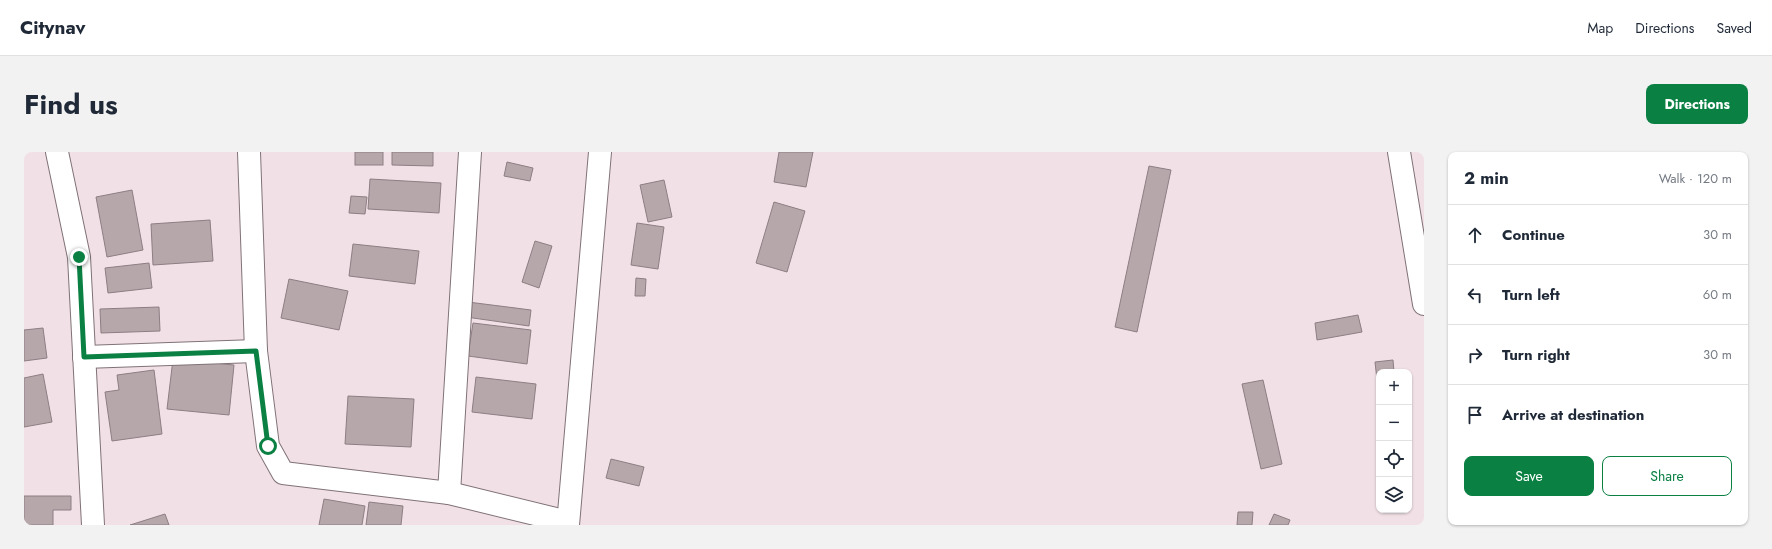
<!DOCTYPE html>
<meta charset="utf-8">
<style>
body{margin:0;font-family:Jost,sans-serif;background:#f2f2f3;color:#1f2937}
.controls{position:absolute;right:12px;bottom:12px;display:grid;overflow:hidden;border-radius:8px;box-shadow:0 1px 3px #0004}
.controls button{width:36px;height:36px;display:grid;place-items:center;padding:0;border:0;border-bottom:1px solid #e0e1e3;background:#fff;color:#1f2937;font:20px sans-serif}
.stop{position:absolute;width:12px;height:12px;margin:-9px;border:3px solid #0b8043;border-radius:50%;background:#fff}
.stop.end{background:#0b8043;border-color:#fff;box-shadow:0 1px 4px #0008}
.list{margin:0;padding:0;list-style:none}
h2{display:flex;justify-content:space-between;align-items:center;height:52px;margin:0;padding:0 16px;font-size:17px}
h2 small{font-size:13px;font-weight:400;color:#747a83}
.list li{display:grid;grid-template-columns:26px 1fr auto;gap:12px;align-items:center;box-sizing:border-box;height:60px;padding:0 16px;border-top:1px solid #e0e1e3}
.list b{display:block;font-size:15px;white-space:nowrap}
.list em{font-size:13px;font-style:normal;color:#747a83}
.actions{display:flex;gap:8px;padding:12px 16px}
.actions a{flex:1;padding:9px 0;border:1px solid #0b8043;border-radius:8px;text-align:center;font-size:14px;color:#0b8043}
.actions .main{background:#0b8043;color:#fff}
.icon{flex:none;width:22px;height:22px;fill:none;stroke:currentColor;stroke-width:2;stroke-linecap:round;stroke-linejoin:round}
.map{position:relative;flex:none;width:1400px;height:373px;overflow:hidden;border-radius:8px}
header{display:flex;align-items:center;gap:24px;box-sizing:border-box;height:56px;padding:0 20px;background:#fff;border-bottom:1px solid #e0e1e3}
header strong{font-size:19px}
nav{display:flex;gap:22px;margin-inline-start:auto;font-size:14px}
.intro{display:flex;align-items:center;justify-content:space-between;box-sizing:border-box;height:96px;padding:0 24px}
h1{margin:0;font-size:28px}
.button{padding:10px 18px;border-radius:8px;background:#0b8043;color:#fff;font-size:14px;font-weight:700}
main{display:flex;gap:24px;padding:0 24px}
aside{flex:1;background:#fff;border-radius:8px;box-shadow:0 1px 3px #0004}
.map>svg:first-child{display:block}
.building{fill:#b6a7ab;stroke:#8d7e83}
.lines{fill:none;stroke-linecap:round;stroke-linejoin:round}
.minor-casing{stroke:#807276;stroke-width:24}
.minor{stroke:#fff;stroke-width:22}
.route{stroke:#0b8043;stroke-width:5}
</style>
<header>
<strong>Citynav</strong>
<nav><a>Map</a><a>Directions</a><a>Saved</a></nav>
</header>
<div class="intro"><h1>Find us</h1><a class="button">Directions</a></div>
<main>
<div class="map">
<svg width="1400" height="373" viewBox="0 0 1400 373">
<rect width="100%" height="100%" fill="#f1e1e6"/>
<g class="building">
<rect x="331" y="0" width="28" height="13"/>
<polygon points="368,0 409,0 409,14 368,13"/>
<polygon points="755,0 789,0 782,35 750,30"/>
<polygon points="483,10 509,16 506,29 480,24"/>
<polygon points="1125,14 1147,18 1113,180 1091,175"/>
<polygon points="346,27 417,31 415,61 344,57"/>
<polygon points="640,28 648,65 624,70 616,33"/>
<polygon points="108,38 119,98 83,105 72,45"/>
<polygon points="327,44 343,45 341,62 325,61"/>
<polygon points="750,50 781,59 763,120 732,111"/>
<polygon points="186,68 189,109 129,113 127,72"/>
<polygon points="613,71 640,75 634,117 607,113"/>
<polygon points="511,89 528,94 515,136 498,130"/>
<polygon points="329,92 395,99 391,132 325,124"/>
<polygon points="125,111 128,136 84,141 81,116"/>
<polygon points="612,126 622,127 621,144 611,144"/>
<polygon points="265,127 324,139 315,178 257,166"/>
<polygon points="444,150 507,158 505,174 442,165"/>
<polygon points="135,155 136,179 77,181 76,157"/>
<polygon points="1334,163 1338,180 1293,188 1291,171"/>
<polygon points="449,171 507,178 503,212 444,204"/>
<polygon points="19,176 23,206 0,209 0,178"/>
<polygon points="149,207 210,213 205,263 143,257"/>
<polygon points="1369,208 1370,220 1355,220 1355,246 1351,210"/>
<polygon points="130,218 138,282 88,289 81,240 95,238 93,223"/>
<polygon points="19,222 28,270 0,275 0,226"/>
<polygon points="452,225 512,232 508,267 448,260"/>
<polygon points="1239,228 1258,312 1237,317 1218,232"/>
<polygon points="324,244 390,247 387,295 321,292"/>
<polygon points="587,307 620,315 615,334 582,326"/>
<polygon points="0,344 47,344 47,358 29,358 29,373 0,373"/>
<polygon points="300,347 341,354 338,373 295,373"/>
<polygon points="345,350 379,354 377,373 342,373"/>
<polygon points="1214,360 1229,360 1228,373 1213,373"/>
<polygon points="141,362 145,373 106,373"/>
<polygon points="1250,362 1266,368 1264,373 1245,373"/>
</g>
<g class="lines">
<g class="minor-casing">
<g id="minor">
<polyline points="33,0 55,105 69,373"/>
<polyline points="225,0 232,199 244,294 259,321 425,341 544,370"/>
<polyline points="1375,0 1400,152"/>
<polyline points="60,205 232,199"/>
<polyline points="425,341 446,0"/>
<polyline points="544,373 576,0"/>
</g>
</g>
<use href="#minor" class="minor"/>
</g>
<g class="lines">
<polyline class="route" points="55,105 60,205 232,199 244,294"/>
</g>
</svg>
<div class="controls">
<button>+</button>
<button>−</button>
<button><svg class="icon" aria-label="locate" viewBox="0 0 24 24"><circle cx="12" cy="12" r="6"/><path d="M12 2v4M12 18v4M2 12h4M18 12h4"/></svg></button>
<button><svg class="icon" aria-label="layers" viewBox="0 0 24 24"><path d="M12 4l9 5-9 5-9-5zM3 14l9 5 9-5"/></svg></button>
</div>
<div class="stop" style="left:244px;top:294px"></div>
<div class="stop end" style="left:55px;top:105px"></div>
</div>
<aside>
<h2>2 min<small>Walk · 120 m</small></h2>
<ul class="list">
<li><svg class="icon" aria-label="ahead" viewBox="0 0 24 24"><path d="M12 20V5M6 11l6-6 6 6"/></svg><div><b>Continue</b></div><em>30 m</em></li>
<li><svg class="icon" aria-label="left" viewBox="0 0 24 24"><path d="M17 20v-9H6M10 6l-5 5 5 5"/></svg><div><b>Turn left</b></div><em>60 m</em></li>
<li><svg class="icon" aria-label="right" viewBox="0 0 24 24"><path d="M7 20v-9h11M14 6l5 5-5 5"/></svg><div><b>Turn right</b></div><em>30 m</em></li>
<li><svg class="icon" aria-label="arrive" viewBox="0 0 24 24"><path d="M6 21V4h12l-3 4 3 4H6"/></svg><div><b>Arrive at destination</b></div></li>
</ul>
<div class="actions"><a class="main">Save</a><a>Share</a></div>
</aside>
</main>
